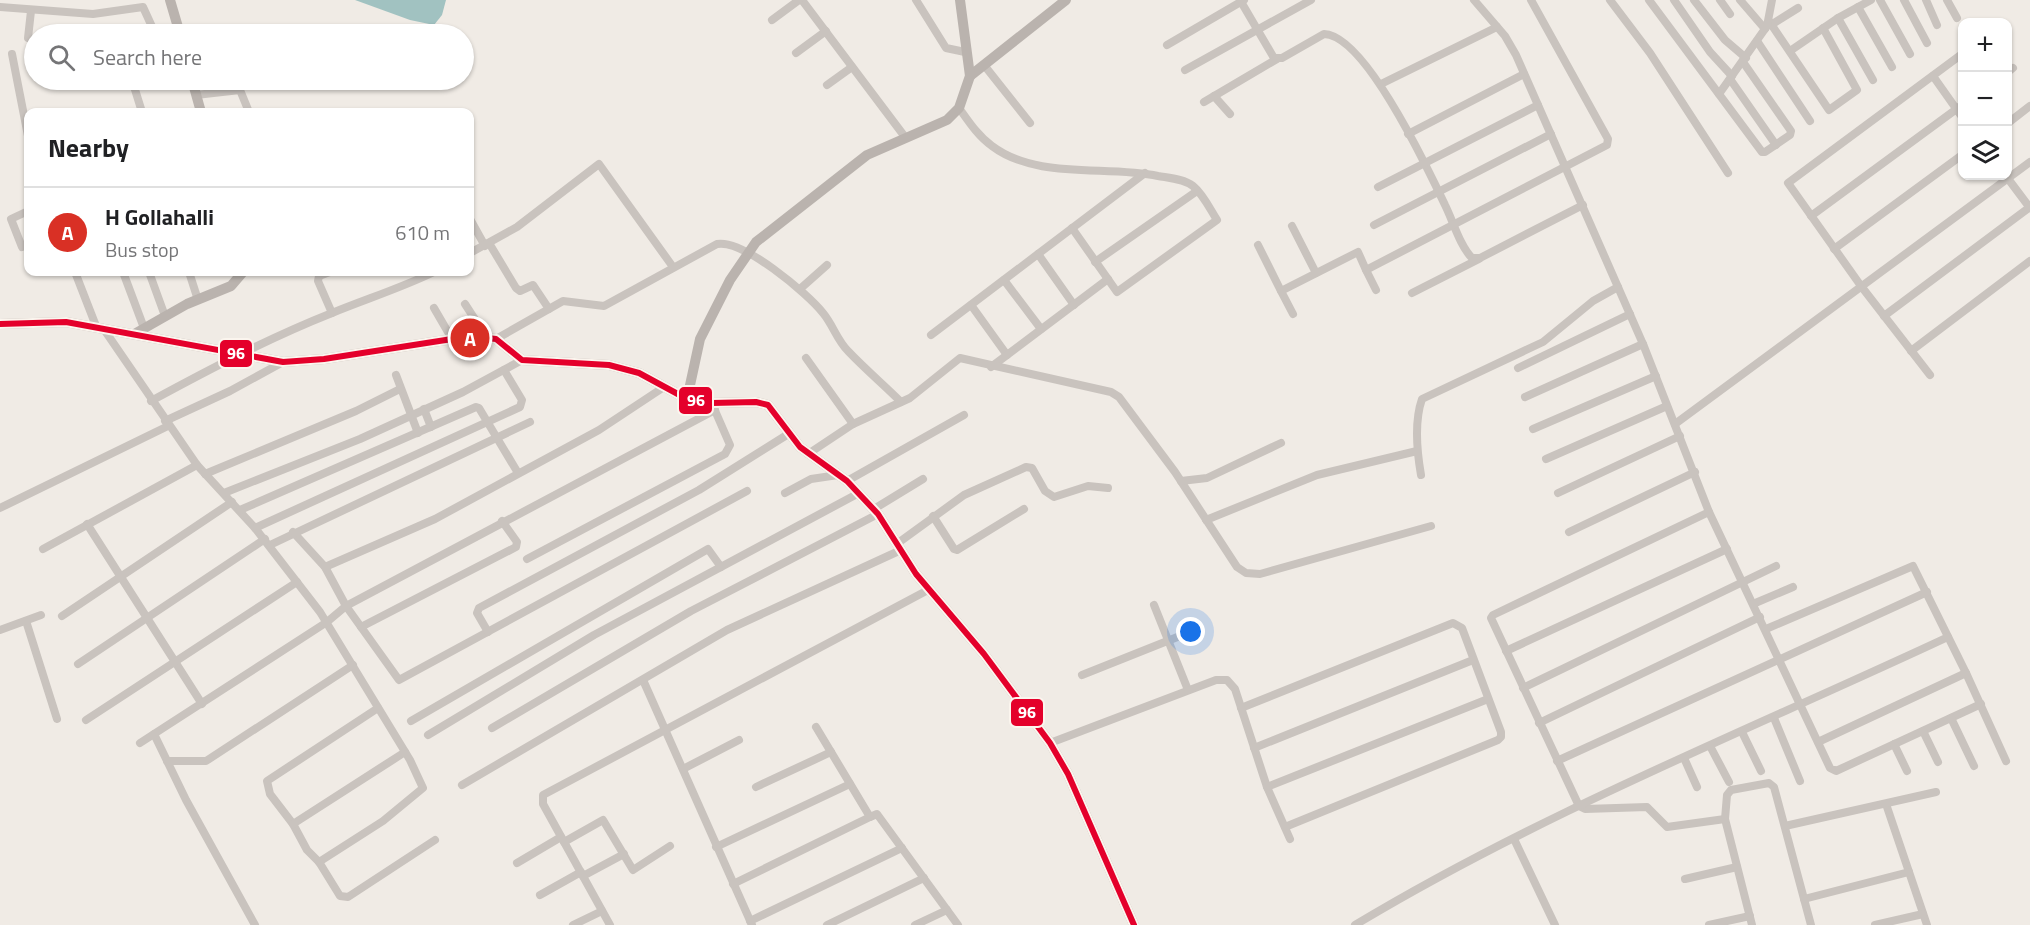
<!DOCTYPE html>
<meta charset="utf-8">
<style>
body{margin:0;font-family:"Titillium Web",sans-serif;background:#f6f6f6;color:#202124}
.controls{position:absolute;right:18px;top:18px;display:grid;overflow:hidden;border-radius:12px;box-shadow:0 2px 4px #0004}
.controls button{width:54px;height:54px;display:grid;place-items:center;padding:0;border:0;border-bottom:2px solid #e0e0e0;background:#fff;color:#202124;font:30px sans-serif}
.you{position:absolute;left:1191px;top:632px;width:21px;height:21px;margin:-15px;border:4px solid #fff;border-radius:50%;background:#1a73e8;box-shadow:0 0 0 9px #1a73e833}
.badge{display:grid;place-items:center;width:39px;height:39px;border-radius:50%;background:#d93025;color:#fff;font-size:20px;font-weight:700}
.pin{position:absolute;translate:-50% -50%;border:3px solid #fff;box-shadow:0 2px 6px #0006}
.list{margin:0;padding:0;list-style:none}
h2{display:flex;justify-content:space-between;align-items:center;height:78px;margin:0;padding:0 24px;font-size:26px}
h2 small{font-size:20px;font-weight:400;color:#757577}
.list li{display:grid;grid-template-columns:39px 1fr auto;gap:18px;align-items:center;box-sizing:border-box;height:90px;padding:0 24px;border-top:2px solid #e0e0e0}
.list b{display:block;font-size:22px;white-space:nowrap}
.list p{margin:0;font-size:20px;white-space:nowrap;color:#757577}
.list em{font-size:20px;font-style:normal;color:#757577}
.icon{flex:none;width:33px;height:33px;fill:none;stroke:currentColor;stroke-width:2;stroke-linecap:round;stroke-linejoin:round}
.map{position:relative;flex:none;width:2030px;height:925px;overflow:hidden}
.search{position:absolute;background:#fff;box-shadow:0 2px 4px #0004;left:24px;top:24px;width:450px;height:66px;display:flex;align-items:center;gap:15px;box-sizing:border-box;padding:0 21px;border-radius:33px;color:#757577;font-size:22px}
.panel{position:absolute;background:#fff;box-shadow:0 2px 4px #0004;left:24px;top:108px;width:450px;height:168px;border-radius:12px}
.map>svg:first-child{display:block}
.water{fill:#a1c2c1}
.lines{fill:none;stroke-linecap:round;stroke-linejoin:round}
.street{stroke:#c9c3be;stroke-width:8}
.secondary{stroke:#bab3ae;stroke-width:10}
.bus-1-casing{stroke:#fbf5ee;stroke-width:10}
.bus-1{stroke:#e4002b;stroke-width:6}
.line-badge{stroke:#fbf5ee;stroke-width:2}
.badge-label{font-size:16px;text-anchor:middle;font-weight:bold;fill:#fff}
</style>
<div class="map">
<svg width="2030" height="925" viewBox="0 0 2030 925">
<rect width="100%" height="100%" fill="#f0ebe5"/>
<polygon class="water" points="355,0 446,0 442,15 434,25 410,20"/>
<g class="lines">
<g class="street">
<polyline points="802,0 905,137"/>
<polyline points="916,0 946,48 965,52"/>
<path d="M1240,0L1274,58H1282L1324,34C1365,35 1428,169 1445,205C1453,221 1460,246 1472,258H1480L1583,205"/>
<polyline points="1474,0 1505,36 1516,55 1643,344 1709,512 1830,768 1836,771 1981,704"/>
<polyline points="1610,0 1650,53 1728,173"/>
<polyline points="1649,0 1762,152 1765,152 1790,135 1791,131 1743,62"/>
<polyline points="1674,0 1710,52 1732,76"/>
<polyline points="1694,0 1725,40 1746,58"/>
<polyline points="1720,0 1730,14"/>
<polyline points="1740,0 1765,29"/>
<polyline points="1880,0 1910,54"/>
<polyline points="1904,0 1927,43"/>
<polyline points="1926,0 1937,25"/>
<polyline points="1947,0 1957,18"/>
<polyline points="0,7 93,14 143,7 154,31"/>
<polyline points="1858,7 1892,67"/>
<polyline points="1838,18 1873,80"/>
<polyline points="772,20 799,0"/>
<polyline points="1769,21 1829,110 1857,90 1823,28"/>
<polyline points="1771,25 1798,8"/>
<polyline points="123,34 178,29"/>
<polyline points="28,38 31,11"/>
<polyline points="1757,41 1810,121"/>
<polyline points="1167,45 1244,0"/>
<polyline points="1790,51 1838,18 1871,0"/>
<polyline points="796,53 826,31"/>
<polyline points="12,54 28,136"/>
<polyline points="984,65 1030,123"/>
<polyline points="1185,70 1311,0"/>
<polyline points="2008,72 2013,68"/>
<polyline points="1933,76 1962,117"/>
<polyline points="1730,79 1776,145"/>
<polyline points="132,80 142,112"/>
<polyline points="1381,84 1497,27"/>
<polyline points="827,85 852,67"/>
<polyline points="1719,94 1767,26 1772,0"/>
<polyline points="196,95 240,90 249,112"/>
<polyline points="1214,96 1230,114"/>
<polyline points="1204,102 1277,59"/>
<path d="M959,108C969,122 978,136 992,146C1037,180 1106,165 1158,176C1169,178 1184,179 1193,186C1203,194 1210,209 1217,220L1117,292L1072,228"/>
<polyline points="2008,123 2030,106"/>
<polyline points="1408,134 1524,74"/>
<polyline points="2006,176 2030,208"/>
<polyline points="1378,187 1538,105"/>
<polyline points="1811,216 1962,105"/>
<polyline points="470,219 485,246"/>
<polyline points="1374,225 1551,134"/>
<polyline points="1292,226 1316,273"/>
<polyline points="489,243 516,288 520,291 533,285 549,309"/>
<polyline points="1258,245 1281,291"/>
<polyline points="22,247 11,219 28,211"/>
<polyline points="1834,249 1962,155"/>
<polyline points="470,253 517,227 599,164 673,267"/>
<polyline points="1038,254 1074,305"/>
<polyline points="1095,262 1197,191"/>
<polyline points="75,272 96,326"/>
<polyline points="123,272 144,328"/>
<polyline points="149,272 165,316"/>
<polyline points="189,272 198,300"/>
<polyline points="330,272 319,276 318,281 332,313"/>
<polyline points="1004,280 1041,329"/>
<polyline points="800,289 827,265"/>
<polyline points="1376,290 1366,270 1607,145 1608,139 1531,0"/>
<polyline points="1412,293 1479,259"/>
<polyline points="465,304 487,338"/>
<polyline points="971,305 1007,355"/>
<polyline points="434,308 452,339"/>
<polyline points="1293,314 1281,291 1358,252 1366,270"/>
<polyline points="1884,316 2030,207"/>
<polyline points="103,328 197,465 255,528 320,612 410,760 423,788 383,821 319,862"/>
<polyline points="931,335 1145,173"/>
<path d="M496,339L563,301L604,306L717,244C743,239 807,293 823,313C833,325 837,340 848,351C865,369 884,385 901,402"/>
<polyline points="1911,351 2030,261"/>
<polyline points="806,358 853,424"/>
<polyline points="991,367 1108,279"/>
<polyline points="1518,368 1630,314"/>
<polyline points="396,375 418,433"/>
<polyline points="1930,375 1861,286 1788,183 1962,54"/>
<polyline points="1525,397 1643,344"/>
<path d="M151,401C210,369 269,338 332,313C366,299 401,288 434,272"/>
<polyline points="424,409 431,427"/>
<polyline points="165,421 230,391 283,362"/>
<polyline points="1675,424 2030,162"/>
<polyline points="1533,429 1656,376"/>
<polyline points="808,454 853,424 910,398 960,358 1111,392 1119,397 1175,472 1237,567 1246,573 1260,574 1431,526"/>
<polyline points="1546,459 1667,406"/>
<polyline points="205,474 356,411 400,389"/>
<path d="M1421,475C1417,452 1414,422 1422,399L1543,342L1593,301L1618,287"/>
<polyline points="847,481 964,415"/>
<polyline points="1181,481 1207,478 1281,443"/>
<polyline points="224,493 360,439 463,392 522,360"/>
<polyline points="785,493 811,479 838,475"/>
<polyline points="1558,493 1680,436"/>
<polyline points="0,508 168,426"/>
<polyline points="874,509 923,479"/>
<polyline points="240,510 476,407 479,408 518,473"/>
<polyline points="1709,512 1493,615 1491,618 1579,806 1585,809 1647,807 1667,827 1725,819 1752,925"/>
<polyline points="933,516 954,549 957,550 1024,509"/>
<polyline points="1206,520 1317,475 1417,451"/>
<polyline points="87,524 202,704"/>
<polyline points="255,528 520,407 522,400 504,370"/>
<polyline points="293,532 325,567 346,606 399,680 747,491"/>
<polyline points="1569,532 1695,472"/>
<polyline points="898,543 964,495 1026,467 1032,468 1045,491 1054,497 1088,486 1108,488"/>
<polyline points="270,545 530,422"/>
<polyline points="43,549 197,465"/>
<polyline points="527,559 725,454 730,445 713,406"/>
<polyline points="325,567 435,519 599,430 664,387"/>
<polyline points="1753,604 1793,587"/>
<polyline points="1154,605 1188,690"/>
<polyline points="62,616 232,502"/>
<polyline points="26,621 57,719"/>
<polyline points="361,627 516,547 517,542 502,521"/>
<polyline points="1766,629 1913,566 1966,673 2006,761"/>
<polyline points="0,630 41,615"/>
<polyline points="488,632 477,613 479,608 699,490 790,433"/>
<polyline points="1506,651 1727,549"/>
<polyline points="78,664 265,539"/>
<polyline points="1082,675 1200,628"/>
<polyline points="643,680 752,925"/>
<polyline points="1523,688 1776,566"/>
<polyline points="378,708 267,781 270,794 293,824 307,850 319,862 340,896 348,897 435,840"/>
<polyline points="1241,708 1453,623 1462,628 1501,732 1501,737 1498,740 1285,827"/>
<polyline points="1774,718 1800,781"/>
<polyline points="1951,718 1974,766"/>
<polyline points="86,720 297,582"/>
<polyline points="411,721 708,549 721,567"/>
<polyline points="1539,723 1760,617"/>
<polyline points="816,727 870,817 877,814 958,925"/>
<polyline points="492,728 691,611 878,514"/>
<polyline points="1923,731 1938,762"/>
<polyline points="1742,732 1761,771"/>
<polyline points="154,734 186,800 255,925"/>
<polyline points="428,735 594,635 859,493"/>
<polyline points="1818,742 1966,673"/>
<polyline points="140,743 327,622 346,606 715,410"/>
<polyline points="1050,743 1216,680 1227,680 1235,689 1267,787 1290,839"/>
<polyline points="1894,744 1907,771"/>
<polyline points="1710,746 1729,782"/>
<polyline points="1254,748 1473,660"/>
<polyline points="1684,758 1697,787"/>
<polyline points="167,761 206,761 353,665"/>
<polyline points="1557,761 1927,592"/>
<polyline points="683,769 739,740"/>
<polyline points="462,785 727,630 901,550"/>
<polyline points="756,787 831,752"/>
<polyline points="1267,787 1488,699"/>
<polyline points="1886,804 1927,925"/>
<polyline points="1725,819 1727,795 1731,790 1769,783 1774,787 1811,925"/>
<polyline points="293,824 405,752"/>
<polyline points="1785,826 1936,792"/>
<polyline points="1514,839 1555,925"/>
<polyline points="564,842 603,820 633,870 670,846"/>
<polyline points="716,847 850,784"/>
<polyline points="517,863 561,837"/>
<polyline points="583,876 624,854"/>
<polyline points="1685,879 1737,867"/>
<polyline points="733,884 870,817"/>
<polyline points="540,895 581,872"/>
<polyline points="1804,899 1909,872"/>
<polyline points="750,921 902,848"/>
<polyline points="573,925 602,911"/>
<polyline points="610,925 543,804 543,795 928,590"/>
<polyline points="827,925 924,878"/>
<polyline points="915,925 947,910"/>
<path d="M1355,925C1543,812 1749,730 1948,637"/>
<polyline points="1709,925 1750,916"/>
<polyline points="1875,925 1923,914"/>
</g>
<g class="secondary">
<polyline points="170,0 180,34"/>
<polyline points="970,76 1066,0"/>
<polyline points="192,80 201,112"/>
<polyline points="0,324 66,322 283,362 324,359 452,339 487,338 496,339 522,360 609,365 639,373 687,399 712,403 756,402 768,405 800,447 847,481 878,514 916,574 984,654 1050,743 1068,774 1134,925"/>
<polyline points="136,333 187,304 231,286 243,272"/>
<polyline points="687,399 700,339 730,280 756,242 867,155 947,120 959,108 970,76 960,0"/>
</g>
<g class="bus-1-casing">
<polyline id="bus-1" points="0,324 66,322 283,362 324,359 452,339 487,338 496,339 522,360 609,365 639,373 687,399 712,403 756,402 768,405 800,447 847,481 878,514 916,574 984,654 1050,743 1068,774 1134,925"/>
</g>
<use href="#bus-1" class="bus-1"/>
</g>
<g class="line-badge">
<rect x="219" y="339" width="34" height="29" rx="6" fill="#e4002b"/>
<rect x="678" y="386" width="35" height="29" rx="6" fill="#e4002b"/>
<rect x="1010" y="698" width="34" height="29" rx="6" fill="#e4002b"/>
</g>
<g class="badge-label">
<text x="236" y="359">96</text>
<text x="696" y="406">96</text>
<text x="1027" y="718">96</text>
</g>
</svg>
<div class="controls">
<button>+</button>
<button>−</button>
<button><svg class="icon" aria-label="layers" viewBox="0 0 24 24"><path d="M12 4l9 5-9 5-9-5zM3 14l9 5 9-5"/></svg></button>
</div>
<div class="you"></div>
<div class="pin badge" style="left:470px;top:338px">A</div>
<div class="search"><svg class="icon" aria-label="search" viewBox="0 0 24 24"><circle cx="10" cy="10" r="6"/><path d="M15 15l6 6"/></svg>Search here</div>
<section class="panel">
<h2>Nearby<small></small></h2>
<ul class="list">
<li><span class="badge">A</span><div><b>H Gollahalli</b><p>Bus stop</p></div><em>610 m</em></li>
</ul>
</section>
</div>
